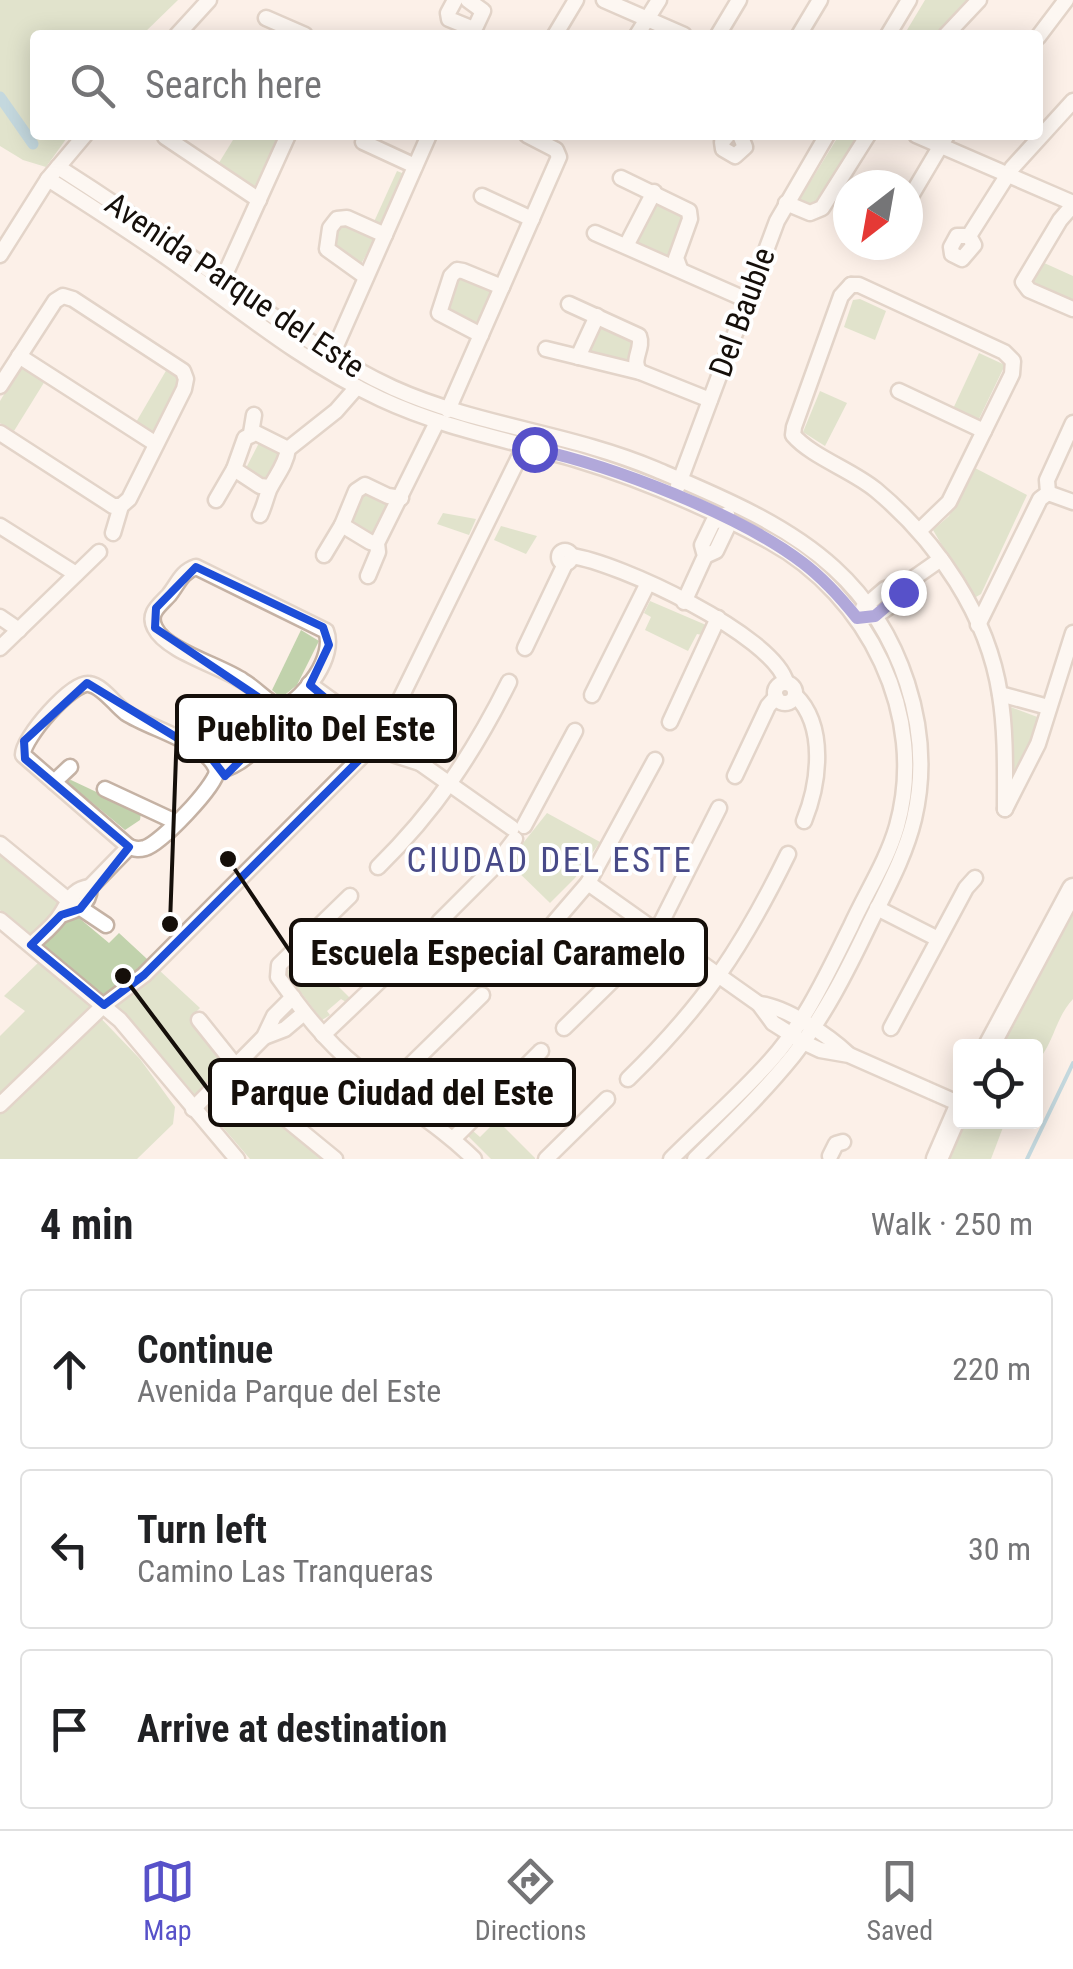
<!DOCTYPE html>
<meta charset="utf-8">
<style>
body{margin:0;font-family:"Roboto Condensed",sans-serif;background:#f2f2f2;color:#202124}
.controls{position:absolute;right:30px;bottom:30px;display:grid;overflow:hidden;border-radius:10px;box-shadow:0 5px 25px #0003}
.controls button{width:90px;height:90px;display:grid;place-items:center;padding:0;border:0;border-bottom:2px solid #e0e0e0;background:#fff;color:#202124;font:50px sans-serif}
.compass{position:absolute;left:833px;top:170px;width:90px;height:90px;border-radius:50%;background:#fff;box-shadow:0 5px 25px #0003;rotate:211deg}
.stop{position:absolute;width:30px;height:30px;margin:-22px;border:8px solid #5751c9;border-radius:50%;background:#fff}
.stop.end{background:#5751c9;border-color:#fff;box-shadow:0 2px 10px #0008}
.list{margin:0;padding:0;list-style:none}
h2{display:flex;justify-content:space-between;align-items:center;height:130px;margin:0;padding:0 40px;font-size:42px}
h2 small{font-size:32px;font-weight:400;color:#757577}
.list li{display:grid;grid-template-columns:65px 1fr auto;gap:30px;align-items:center;box-sizing:border-box;height:160px;margin:0 20px 20px;padding:0 20px;border:2px solid #e0e0e0;border-radius:10px}
.list b{display:block;font-size:38px;white-space:nowrap}
.list p{margin:0;font-size:32px;white-space:nowrap;color:#757577}
.list em{font-size:32px;font-style:normal;color:#757577}
.icon{flex:none;width:55px;height:55px;fill:none;stroke:currentColor;stroke-width:2;stroke-linecap:round;stroke-linejoin:round}
.map{position:relative;flex:none;width:1073px;height:1159px;overflow:hidden}
.search{position:absolute;background:#fff;box-shadow:0 5px 25px #0003;left:30px;right:30px;top:30px;height:110px;display:flex;align-items:center;gap:25px;box-sizing:border-box;padding:0 35px;border-radius:10px;color:#757577;font-size:38px}
.sheet{height:670px;background:#fff}
nav{display:flex;justify-content:space-around;align-items:center;box-sizing:border-box;height:140px;border-top:2px solid #e0e0e0;background:#fff;font-size:28px;color:#757577}
nav a{display:grid;justify-items:center;gap:5px}
nav .on{color:#5751c9}
.map>svg:first-child{display:block}
.green{fill:#c1d2ac}
.lines{fill:none;stroke-linecap:round;stroke-linejoin:round}
.stream{stroke:#81bbd2;stroke-width:4}
.canal{stroke:#81bbd2;stroke-width:11}
.street-casing{stroke:#c5b2a4;stroke-width:19}
.secondary-casing{stroke:#c5b2a4;stroke-width:25}
.street{stroke:#fff;stroke-width:14}
.secondary{stroke:#fff;stroke-width:20}
.route{stroke:#5751c9;stroke-width:12}
.marked{fill:none;stroke:#1d4ed8;stroke-width:8;stroke-linejoin:round}
.labels{text-anchor:middle;dominant-baseline:central;stroke-width:8;stroke-linejoin:round;paint-order:stroke}
.street-label{font-size:32px;fill:#150f0a;stroke:#fff}
.neighbourhood-label{font-size:35px;letter-spacing:2.5px;fill:#484a88;stroke:#fff}
.leader{fill:none;stroke:#150f0a;stroke-width:4}
.callout-dot{fill:#150f0a;stroke:#fff;stroke-width:4}
.callout{fill:#fff;stroke:#150f0a;stroke-width:4}
.callout-label{font-size:35px;text-anchor:middle;font-weight:bold;fill:#150f0a}
</style>
<div class="map">
<svg width="1073" height="1159" viewBox="0 0 1073 1159">
<rect width="100%" height="100%" fill="#fcf0e8"/>
<g class="green">
<polygon points="0,0 178,0 142,35 35,35 35,135 69,135 46,167 23,160 0,146"/>
<polygon points="925,0 967,0 936,35 904,35"/>
<polygon points="236,135 279,135 253,190 217,166"/>
<polygon points="839,135 863,135 818,205 811,208 798,202"/>
<polygon points="397,171 407,175 383,229 373,224"/>
<path d="M63,177L158,237L281,330L319,354L514,435C493,437 469,426 449,418C306,367 185,266 61,180Z"/>
<polygon points="654,201 687,216 673,256 667,258 636,245 634,239"/>
<polygon points="342,220 374,235 375,239 361,264 334,247 337,224"/>
<polygon points="1042,262 1073,276 1073,303 1029,282"/>
<polygon points="463,276 493,292 478,327 447,313 444,303 458,277"/>
<polygon points="860,299 886,311 875,340 844,327 853,300"/>
<polygon points="598,327 636,343 629,364 586,352"/>
<polygon points="979,353 1005,365 977,423 952,411"/>
<polygon points="21,366 45,381 14,431 0,423 0,401"/>
<polygon points="167,369 180,375 183,383 151,435 135,424"/>
<polygon points="820,391 847,403 825,446 803,432"/>
<polygon points="260,441 281,451 265,481 245,470"/>
<polygon points="975,468 1027,495 981,594 976,597 971,595 933,530 949,516"/>
<polygon points="366,493 393,502 377,537 349,524 360,498"/>
<polygon points="443,513 476,519 469,535 437,524"/>
<polygon points="501,526 537,536 526,554 494,540"/>
<polygon points="650,601 706,625 702,635 697,634 688,651 645,630 651,617 644,613"/>
<path d="M872,622C883,637 889,654 896,671C936,762 905,838 864,921C847,956 830,990 809,1024L804,1021L894,848L908,755L869,625Z"/>
<polygon points="301,630 319,641 297,685 281,698 272,690"/>
<polygon points="1005,705 1040,718 1013,782"/>
<polygon points="71,780 141,813 140,820 125,830 66,781"/>
<polygon points="547,813 600,842 575,878 550,903 508,862"/>
<polygon points="0,852 109,943 119,933 200,1008 190,1018 240,1081 329,1159 250,1159 125,1013 0,910"/>
<path d="M1073,903V999C1055,1018 1054,1044 1036,1063V1046H999Z"/>
<polygon points="305,953 350,998 346,1002 341,999 327,1011 330,1015 322,1020 286,973 290,968 294,973 303,964 299,958"/>
<polygon points="40,961 86,996 93,1010 140,1059 175,1107 173,1124 137,1159 0,1159 0,1036 25,1011 4,996"/>
<polygon points="491,1114 535,1158 535,1159 491,1159 468,1136 473,1131 480,1137 491,1126 486,1119"/>
<polygon points="965,1122 1005,1122 991,1159 948,1159"/>
</g>
<g class="lines">
<polyline class="stream" points="1027,1159 1073,1063"/>
<polyline class="canal" points="0,97 33,144"/>
<g class="street-casing">
<g id="street">
<polyline points="455,0 448,13 449,19 471,28 476,26 483,11 468,0"/>
<polyline points="604,0 684,35"/>
<polyline points="266,18 305,35"/>
<polyline points="177,35 209,0"/>
<polyline points="555,35 576,0"/>
<polyline points="637,35 659,0"/>
<polyline points="718,35 739,0"/>
<polyline points="799,35 820,0"/>
<polyline points="888,35 909,0"/>
<polyline points="946,35 979,0"/>
<polyline points="1038,37 1066,0"/>
<polyline points="728,135 722,142 723,149 735,156 745,147 740,135"/>
<polyline points="916,135 1073,203"/>
<polyline points="165,137 259,200"/>
<polyline points="363,142 415,166"/>
<path d="M58,167C113,202 167,239 220,278C276,318 330,359 393,388C477,426 570,433 655,469C716,495 785,523 834,568C901,629 935,730 914,819C905,857 885,892 868,927C846,973 824,1016 793,1056C763,1093 729,1126 695,1159"/>
<polyline points="621,178 689,211 690,219 676,258 680,269"/>
<path d="M48,179C92,207 136,235 179,266C244,313 306,364 381,399C443,428 509,440 575,459C642,479 708,508 769,541C868,595 928,716 897,826C887,861 866,893 851,926C828,972 806,1021 771,1060C740,1095 704,1126 671,1159"/>
<polyline points="482,196 532,219"/>
<polyline points="908,201 947,135"/>
<polyline points="786,203 810,213 822,208 868,135"/>
<polyline points="1073,205 1060,220 1023,282 1029,290 1073,309"/>
<polyline points="595,233 747,300"/>
<polyline points="969,236 957,236 951,247 952,254 962,259 974,245 969,236 1012,168 1073,101"/>
<polyline points="626,246 654,192"/>
<polyline points="0,255 48,179 85,135"/>
<polyline points="366,277 327,249 330,228 337,219 347,218 385,235"/>
<polyline points="223,279 288,135"/>
<path d="M851,285L841,296L794,427L793,435C812,457 852,470 876,490C937,541 988,615 1000,695C1006,732 1005,772 1005,809"/>
<polyline points="851,285 859,285 1004,352 1013,361 1012,374 949,502 919,531"/>
<path d="M569,304L639,336C644,349 630,360 640,372"/>
<polyline points="481,335 439,313 451,276 457,270 463,271 502,287"/>
<polyline points="546,349 640,372 710,400"/>
<polyline points="332,355 429,135"/>
<polyline points="19,356 156,444"/>
<polyline points="578,357 597,316"/>
<polyline points="0,386 55,301 63,296 73,299 183,371 186,379 184,389 129,499 121,506 113,533"/>
<polyline points="899,391 984,431"/>
<polyline points="448,410 559,157 556,150 527,135"/>
<polyline points="0,433 113,506 121,506"/>
<polyline points="251,433 254,415"/>
<polyline points="678,486 777,221 827,135"/>
<polyline points="269,487 260,486 234,469 245,438 256,433 288,449"/>
<polyline points="1048,493 1073,502"/>
<polyline points="216,500 234,469"/>
<path d="M260,515C264,507 266,498 269,490C275,477 286,465 288,449L336,411L357,387"/>
<polyline points="0,526 76,574"/>
<polyline points="377,543 370,542 342,525 356,491 365,485 388,496 401,498"/>
<circle cx="565" cy="557" r="6"/>
<polyline points="324,555 342,525"/>
<path d="M571,556C618,562 773,635 786,682"/>
<polyline points="705,556 716,551 727,528 724,519 727,514"/>
<path d="M196,567L326,631C336,656 305,698 282,708C267,703 257,689 243,681C221,666 166,651 155,628C147,613 160,605 169,595C178,584 181,572 196,567Z"/>
<polyline points="368,576 378,552 377,543 437,422"/>
<polyline points="684,602 705,556 702,545 713,522 724,519"/>
<polyline points="863,608 885,589 911,580 941,559"/>
<polyline points="0,617 19,630"/>
<path d="M867,617C886,615 901,596 911,580"/>
<polyline points="978,625 1040,499 1048,493 1047,480 1073,423"/>
<polyline points="0,648 99,552"/>
<polyline points="525,648 565,564"/>
<circle cx="785" cy="693" r="10"/>
<polyline points="309,684 352,715 361,730 395,755 420,763 512,828"/>
<polyline points="1000,694 1048,707"/>
<polyline points="592,695 647,585"/>
<path d="M795,695C827,726 819,784 804,821"/>
<path d="M352,715C377,713 411,740 420,763"/>
<polyline points="670,722 718,618"/>
<path d="M217,771C244,766 275,734 282,708"/>
<polyline points="735,776 768,706 776,697"/>
<polyline points="54,782 70,767"/>
<polyline points="105,789 176,822"/>
<polyline points="1005,809 1038,744 1073,633"/>
<polyline points="524,826 575,731"/>
<polyline points="0,844 67,899 106,925"/>
<path d="M129,847L23,755C22,739 72,681 89,684C103,686 115,705 126,713C150,729 209,743 217,771"/>
<path d="M129,847C136,849 138,850 145,848C161,843 215,787 217,771"/>
<path d="M378,867C435,811 473,754 509,682"/>
<polyline points="588,883 759,1004 773,1023 803,1042 820,1050 849,1055 960,1104"/>
<path d="M350,896L279,965L278,977C301,1009 325,1041 356,1066C394,1100 437,1122 474,1159"/>
<polyline points="877,908 938,939"/>
<path d="M61,915C77,910 89,906 90,887L129,847"/>
<polyline points="0,920 120,1020 237,1159"/>
<polyline points="439,922 492,869 515,839"/>
<path d="M31,945C40,936 54,926 61,914C70,900 71,890 90,887"/>
<polyline points="505,972 551,926 588,883 655,760"/>
<path d="M759,1004C785,1006 829,1036 848,1054"/>
<polyline points="199,1020 263,1100 335,1159"/>
<polyline points="564,1028 613,980 662,921 719,808"/>
<polyline points="891,1028 966,888 975,878"/>
<polyline points="323,1035 412,950"/>
<polyline points="264,1037 285,1029 304,1013"/>
<path d="M628,1079C704,1005 742,948 788,854"/>
<polyline points="386,1089 482,995"/>
<polyline points="0,1105 104,1005 144,975 382,736 527,441"/>
<polyline points="193,1109 264,1037 274,1016 293,997"/>
<polyline points="453,1139 541,1051"/>
<polyline points="830,1156 836,1144 843,1142"/>
<polyline points="546,1159 607,1099"/>
</g>
</g>
<g class="secondary-casing">
<g id="secondary">
<polyline points="989,1046 1073,889"/>
<polyline points="937,1159 960,1106"/>
</g>
</g>
<use href="#street" class="street"/>
<use href="#secondary" class="secondary"/>
</g>
<g class="lines">
<path class="route" d="M534,449C613,466 739,514 803,563C824,579 841,598 857,618L875,616L903,592"/>
</g>
<path d="M0 0H1073V1159H0ZM196,567L323,627L329,645L310,685L377,742L144,975L104,1005L31,945L61,915L80,909L129,847L25,759L24,741L87,683L212,759L225,776L285,715L155,628L156,608Z" fill="#fcf0e8" fill-opacity=".55" fill-rule="evenodd"/>
<path class="marked" d="M196,567L323,627L329,645L310,685L377,742L144,975L104,1005L31,945L61,915L80,909L129,847L25,759L24,741L87,683L212,759L225,776L285,715L155,628L156,608Z"/>
<g class="labels">
<g class="street-label">
<text transform="translate(235 285) rotate(34)">Avenida Parque del Este</text>
<text transform="translate(742 312) rotate(-70)">Del Bauble</text>
</g>
<g class="neighbourhood-label">
<text x="550" y="860">CIUDAD DEL ESTE</text>
</g>
</g>
<path class="leader" d="M170 924L177 728M228 859L291 953M123 976L210 1092"/>
<g class="callout-dot">
<circle cx="170" cy="924" r="10"/>
<circle cx="228" cy="859" r="10"/>
<circle cx="123" cy="976" r="10"/>
</g>
<g class="callout">
<rect x="177" y="696" width="278" height="65" rx="10"/>
<rect x="291" y="920" width="415" height="65" rx="10"/>
<rect x="210" y="1060" width="364" height="65" rx="10"/>
</g>
<g class="callout-label">
<text x="316" y="741">Pueblito Del Este</text>
<text x="498" y="965">Escuela Especial Caramelo</text>
<text x="392" y="1105">Parque Ciudad del Este</text>
</g>
</svg>
<div class="controls">
<button><svg class="icon" aria-label="locate" viewBox="0 0 24 24"><circle cx="12" cy="12" r="6"/><path d="M12 2v4M12 18v4M2 12h4M18 12h4"/></svg></button>
</div>
<svg class="compass" viewBox="-18 -18 36 36"><path d="M0-13l5 13h-10z" fill="#e53935"/><path d="M0 13l5-13h-10z" fill="#757577"/></svg>
<div class="stop" style="left:534px;top:449px"></div>
<div class="stop end" style="left:903px;top:592px"></div>
<div class="search"><svg class="icon" aria-label="search" viewBox="0 0 24 24"><circle cx="10" cy="10" r="6"/><path d="M15 15l6 6"/></svg>Search here</div>
</div>
<section class="sheet">
<h2>4 min<small>Walk · 250 m</small></h2>
<ul class="list">
<li><svg class="icon" aria-label="ahead" viewBox="0 0 24 24"><path d="M12 20V5M6 11l6-6 6 6"/></svg><div><b>Continue</b><p>Avenida Parque del Este</p></div><em>220 m</em></li>
<li><svg class="icon" aria-label="left" viewBox="0 0 24 24"><path d="M17 20v-9H6M10 6l-5 5 5 5"/></svg><div><b>Turn left</b><p>Camino Las Tranqueras</p></div><em>30 m</em></li>
<li><svg class="icon" aria-label="arrive" viewBox="0 0 24 24"><path d="M6 21V4h12l-3 4 3 4H6"/></svg><div><b>Arrive at destination</b></div></li>
</ul>
</section>
<nav>
<a class="on"><svg class="icon" aria-label="map" viewBox="0 0 24 24"><path d="M3 6l6-2 6 2 6-2v14l-6 2-6-2-6 2zM9 4v14M15 6v14"/></svg>Map</a>
<a><svg class="icon" aria-label="directions" viewBox="0 0 24 24"><path d="M12 3l9 9-9 9-9-9zM9 14v-3h6M13 9l2 2-2 2"/></svg>Directions</a>
<a><svg class="icon" aria-label="saved" viewBox="0 0 24 24"><path d="M7 4h10v16l-5-4-5 4z"/></svg>Saved</a>
</nav>
